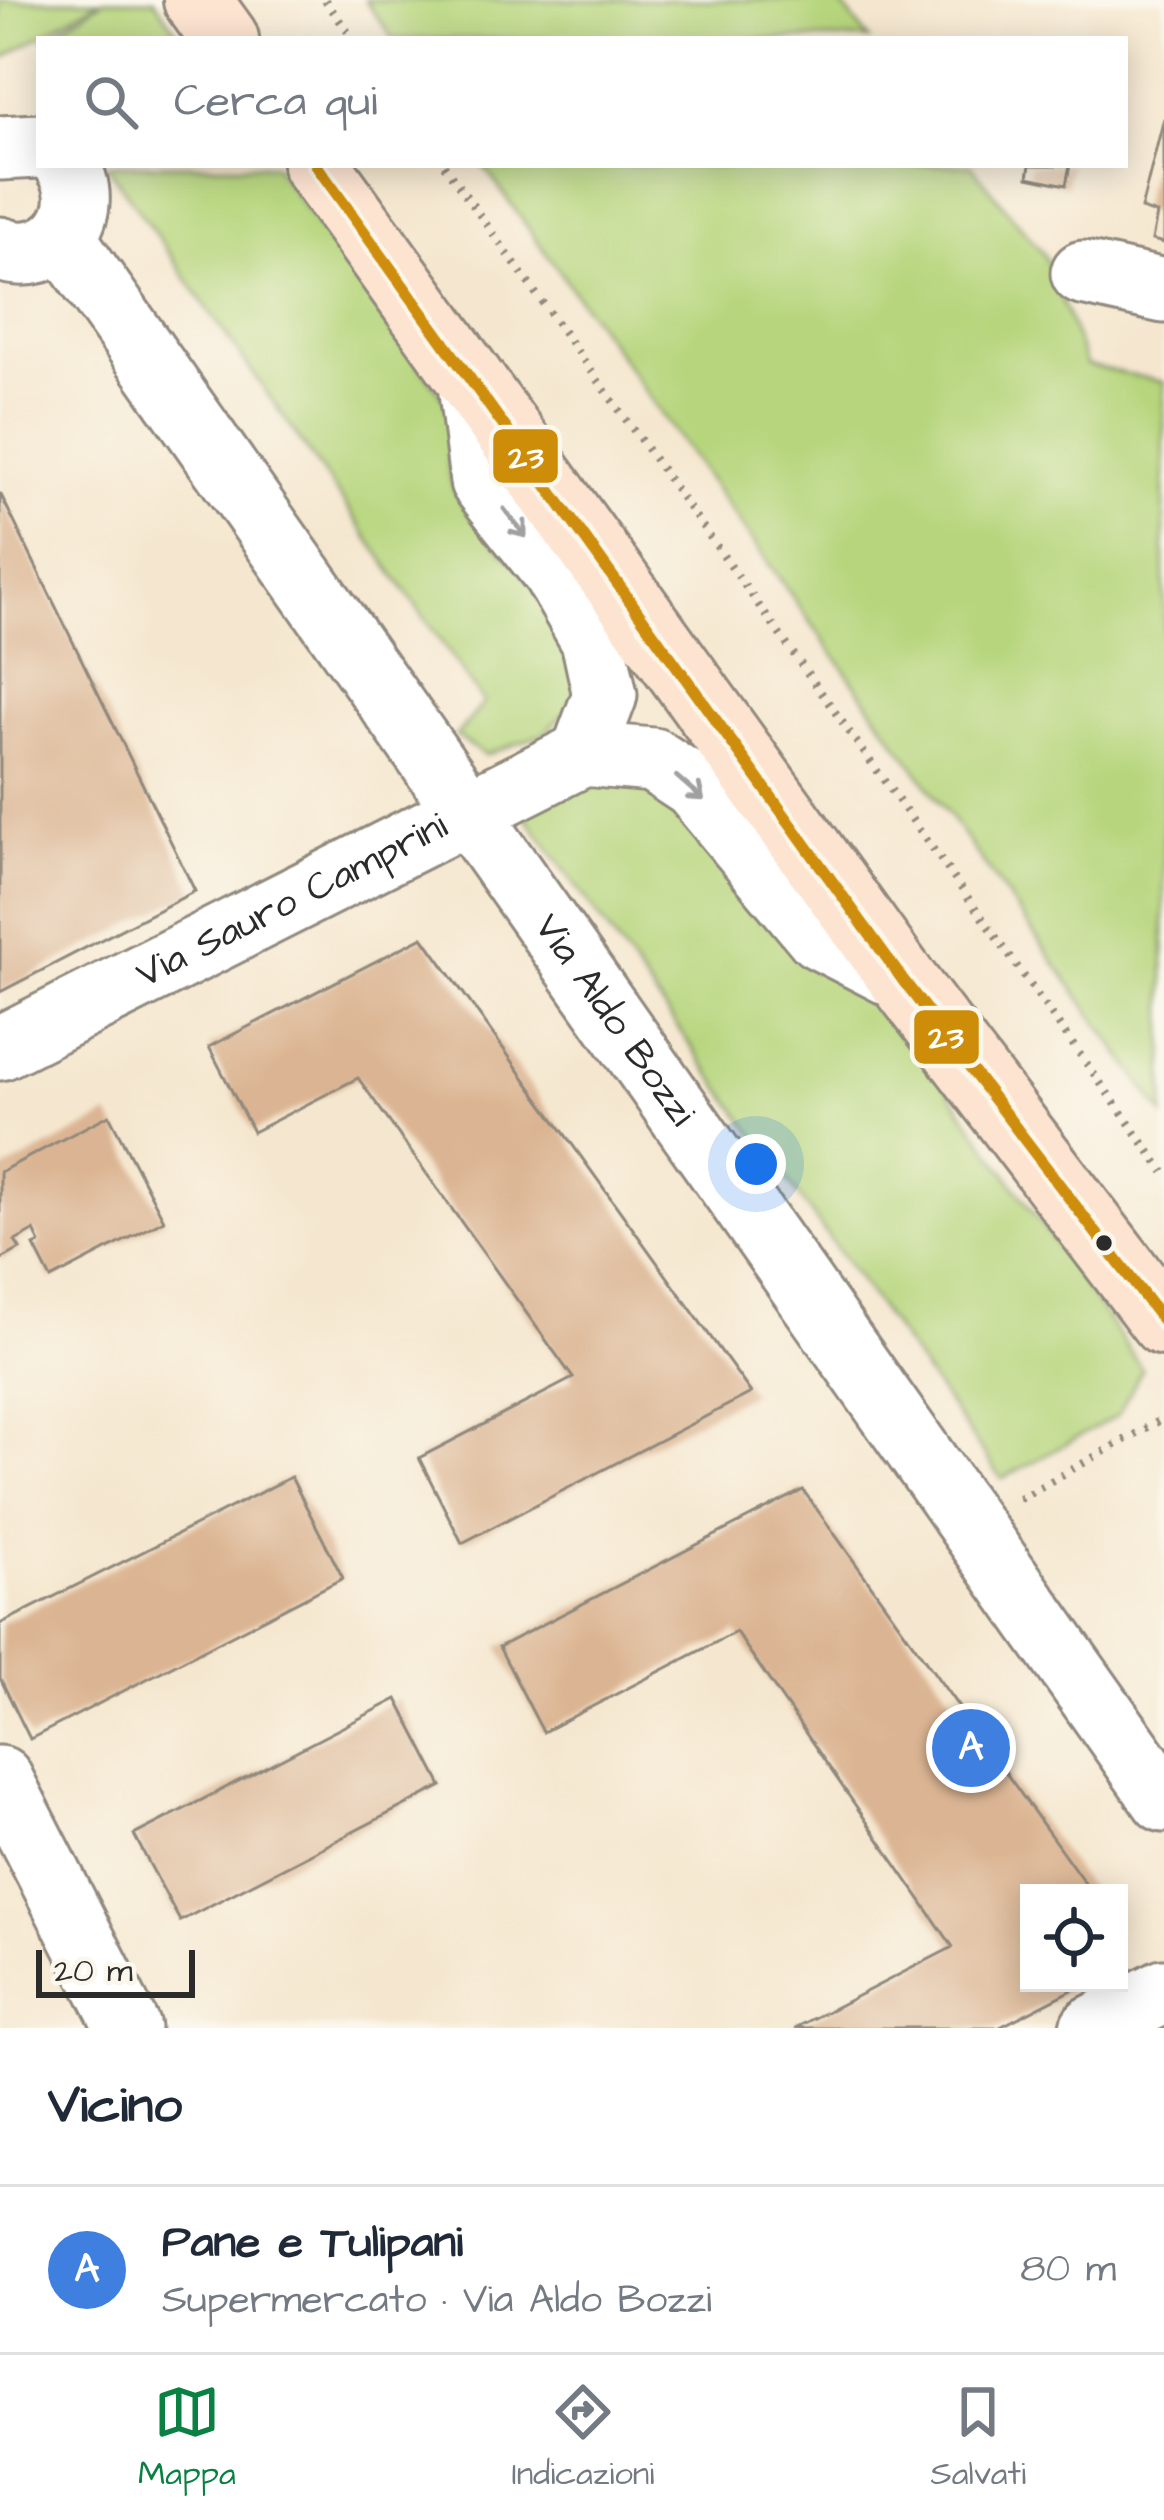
<!DOCTYPE html>
<html lang="it">
<meta charset="utf-8">
<style>
body{margin:0;font-family:"Architects Daughter",sans-serif;background:#f2f2f3;color:#1f2937}
.controls{position:absolute;right:36px;bottom:36px;display:grid;overflow:hidden;border-radius:0px;box-shadow:0 6px 30px #0003}
.controls button{width:108px;height:108px;display:grid;place-items:center;padding:0;border:0;border-bottom:3px solid #e0e1e3;background:#fff;color:#1f2937;font:60px sans-serif}
.scale{position:absolute;left:36px;bottom:30px;width:159px;box-sizing:border-box;padding-left:12px;border:6px solid #2b2b2b;border-top:0;font-size:33px;line-height:42px;white-space:nowrap;color:#2b2b2b;-webkit-text-stroke:9px #fbf7ec;paint-order:stroke}
.you{position:absolute;left:756px;top:1164px;width:42px;height:42px;margin:-30px;border:9px solid #fff;border-radius:50%;background:#1a73e8;box-shadow:0 0 0 18px #1a73e833}
.badge{display:grid;place-items:center;width:78px;height:78px;border-radius:50%;background:#0b8043;color:#fff;font-size:39px;font-weight:700}
.pin{position:absolute;translate:-50% -50%;border:6px solid #fff;box-shadow:0 3px 12px #0006}
.list{margin:0;padding:0;list-style:none}
h2{display:flex;justify-content:space-between;align-items:center;height:156px;margin:0;padding:0 48px;font-size:51px}
h2 small{font-size:39px;font-weight:400;color:#747a83}
.list li{display:grid;grid-template-columns:78px 1fr auto;gap:36px;align-items:center;box-sizing:border-box;height:168px;padding:0 48px;border-top:3px solid #e0e1e3}
.list b{display:block;font-size:45px;white-space:nowrap}
.list p{margin:0;font-size:39px;white-space:nowrap;color:#747a83}
.list em{font-size:39px;font-style:normal;color:#747a83}
.icon{flex:none;width:66px;height:66px;fill:none;stroke:currentColor;stroke-width:2;stroke-linecap:round;stroke-linejoin:round}
.map{position:relative;flex:none;width:1164px;height:2028px;overflow:hidden}
.search{position:absolute;background:#fff;box-shadow:0 6px 30px #0003;left:36px;right:36px;top:36px;height:132px;display:flex;align-items:center;gap:30px;box-sizing:border-box;padding:0 42px;border-radius:0px;color:#747a83;font-size:45px}
.sheet{height:324px;background:#fff}
nav{display:flex;justify-content:space-around;align-items:center;box-sizing:border-box;height:168px;border-top:3px solid #e0e1e3;background:#fff;font-size:33px;color:#747a83}
nav a{display:grid;justify-items:center;gap:6px}
nav .on{color:#0b8043}
.map>svg:first-child{display:block}
.green{fill:#b6d57c;stroke:#708054;stroke-width:3}
.building{fill:#dbb593}
.lines{fill:none;stroke-linecap:round;stroke-linejoin:round}
.street-casing{stroke:#90897d;stroke-width:69}
.secondary-casing{stroke:#90897d;stroke-width:72}
.path{stroke:#90897d;stroke-width:8;stroke-dasharray:3 9;stroke-linecap:butt}
.street{stroke:#fff;stroke-width:63}
.secondary{stroke:#fde4d1;stroke-width:66}
.bus-1-casing{stroke:#fbf7ec;stroke-width:21}
.bus-1{stroke:#ce8d09;stroke-width:12}
.oneway{stroke:#a0a0a0}
.bus-dot{fill:#2b2b2b;stroke:#fbf7ec;stroke-width:4.5}
.labels{text-anchor:middle;dominant-baseline:central;stroke-width:10;stroke-linejoin:round;paint-order:stroke}
.street-label{font-size:39px;fill:#2b2b2b;stroke:#fbf7ec}
.line-badge{stroke:#fbf7ec;stroke-width:4.5}
.badge-label{font-size:33px;text-anchor:middle;font-weight:bold;fill:#fff}
</style>
<div class="map">
<svg width="1164" height="2028" viewBox="0 0 1164 2028">
<rect width="100%" height="100%" fill="#fbf7ec"/>
<filter id="ink" filterUnits="userSpaceOnUse"><feTurbulence type="fractalNoise" baseFrequency=".00833" numOctaves="2"/><feDisplacementMap in="SourceGraphic" scale="24" xChannelSelector="R" yChannelSelector="G"/><feConvolveMatrix kernelMatrix="1 2 1 2 8 2 1 2 1" color-interpolation-filters="sRGB"/></filter>
<filter id="wash" filterUnits="userSpaceOnUse"><feTurbulence type="fractalNoise" baseFrequency=".004" numOctaves="4" result="noise"/><feDisplacementMap in="SourceGraphic" scale="48" xChannelSelector="R" yChannelSelector="G"/><feGaussianBlur stdDeviation="2.7" result="paint"/><feColorMatrix in="noise" values="0 0 0 0 0 0 0 0 0 0 0 0 0 0 0 0 0 1.4 0 .05"/><feComposite in="paint" operator="in"/></filter>
<g filter="url(#wash)">
<rect width="100%" height="100%" fill="#f5e7cf"/>
<g class="green">
<polygon points="0,0 100,0 0,60"/>
<polygon points="104,0 154,0 182,39 46,39"/>
<polygon points="365,0 838,0 869,39 393,39"/>
<path d="M107,165H274L457,417C419,505 507,538 547,607C562,633 570,667 581,695L544,734L485,755L456,736L484,703Z"/>
<polygon points="483,165 971,165 1045,256 1086,365 1164,382 1164,1115"/>
<polygon points="602,773 666,795 884,998 1142,1369 1118,1415 1002,1479 525,815"/>
</g>
<g id="blocks">
<g class="building">
<polygon points="1164,118 1164,243 1152,240 1157,214 1141,209"/>
<polygon points="1030,165 1070,165 1066,185 1028,177"/>
<polygon points="0,493 195,891 0,992"/>
<polygon points="423,937 751,1393 462,1543 419,1458 573,1378 358,1078 253,1132 209,1047"/>
<polygon points="109,1115 164,1220 51,1279 34,1246 40,1243 34,1231 15,1241 20,1249 0,1260 0,1172"/>
<polygon points="291,1477 343,1578 30,1739 0,1678 0,1624"/>
<polygon points="803,1490 1092,1893 1029,1893 1029,1983 1086,1983 998,2028 795,2028 953,1947 736,1632 543,1732 499,1647"/>
<polygon points="397,1699 442,1786 180,1921 134,1835"/>
</g>
</g>
</g>
<g filter="url(#ink)">
<use href="#blocks" fill-opacity="0" stroke="#90897d" stroke-width="3"/>
<g class="lines">
<g class="street-casing">
<g id="street">
<polyline points="0,148 39,146"/>
<path id="s1" d="M63,238L1164,1800"/>
<path d="M0,249C54,269 98,213 67,165"/>
<polyline points="1083,273 1164,291"/>
<polyline points="469,376 482,481 554,572 593,640 605,695 583,754"/>
<path id="s2" d="M0,1048L583,754L653,760L694,787L819,937L903,980"/>
<polyline points="0,1778 128,2028"/>
<polyline points="1092,2028 1164,1991"/>
</g>
</g>
<g class="secondary-casing">
<g id="secondary">
<polyline points="197,0 225,39"/>
<polyline points="316,165 903,980 1164,1322"/>
</g>
</g>
<g class="path">
<polyline points="325,0 353,39"/>
<polyline points="444,165 1164,1172"/>
<polyline points="1019,1499 1164,1418"/>
</g>
<use href="#street" class="street"/>
<use href="#secondary" class="secondary"/>
<g class="bus-1-casing">
<polyline id="bus-1" points="316,165 903,980 1164,1322"/>
</g>
<use href="#bus-1" class="bus-1"/>
</g>
<defs><path id="oneway-shaft" d="M-6 0H5M1.5-3L5.5 0L1.5 3" fill="none" stroke-width="1.6" stroke-linecap="round" stroke-linejoin="round" transform="scale(3)"/></defs>
<g class="oneway">
<use href="#oneway-shaft" transform="translate(515 523) rotate(52)"/>
<use href="#oneway-shaft" transform="translate(690 788) rotate(41)"/>
</g>
</g>
<circle class="bus-dot" cx="1104" cy="1243" r="10"/>
<g class="labels">
<g class="street-label">
<text stroke="none"><textPath href="#s2" startOffset="327">Via Sauro Camprini</textPath></text>
<text stroke="none"><textPath href="#s1" startOffset="957">Via Aldo Bozzi</textPath></text>
</g>
</g>
<g class="line-badge">
<rect x="491" y="427" width="69" height="58" rx="12" fill="#ce8d09"/>
<rect x="912" y="1008" width="69" height="58" rx="12" fill="#ce8d09"/>
</g>
<g class="badge-label">
<text x="526" y="468">23</text>
<text x="946" y="1048">23</text>
</g>
</svg>
<div class="controls">
<button><svg class="icon" aria-label="locate" viewBox="0 0 24 24"><circle cx="12" cy="12" r="6"/><path d="M12 2v4M12 18v4M2 12h4M18 12h4"/></svg></button>
</div>
<div class="scale">20 m</div>
<div class="you"></div>
<div class="pin badge" style="left:971px;top:1748px;background:#3f7fe0">A</div>
<div class="search"><svg class="icon" aria-label="search" viewBox="0 0 24 24"><circle cx="10" cy="10" r="6"/><path d="M15 15l6 6"/></svg>Cerca qui</div>
</div>
<section class="sheet">
<h2>Vicino<small></small></h2>
<ul class="list">
<li><span class="badge" style="background:#3f7fe0">A</span><div><b>Pane e Tulipani</b><p>Supermercato · Via Aldo Bozzi</p></div><em>80 m</em></li>
</ul>
</section>
<nav>
<a class="on"><svg class="icon" aria-label="map" viewBox="0 0 24 24"><path d="M3 6l6-2 6 2 6-2v14l-6 2-6-2-6 2zM9 4v14M15 6v14"/></svg>Mappa</a>
<a><svg class="icon" aria-label="directions" viewBox="0 0 24 24"><path d="M12 3l9 9-9 9-9-9zM9 14v-3h6M13 9l2 2-2 2"/></svg>Indicazioni</a>
<a><svg class="icon" aria-label="saved" viewBox="0 0 24 24"><path d="M7 4h10v16l-5-4-5 4z"/></svg>Salvati</a>
</nav>
